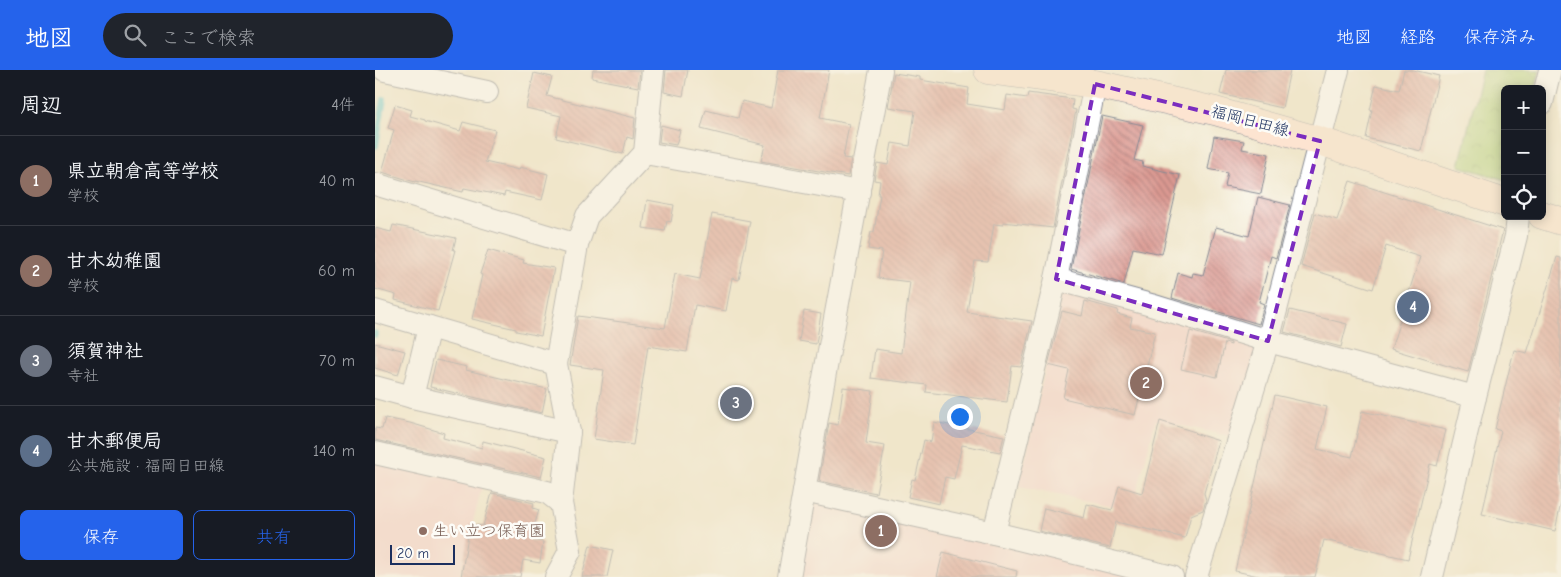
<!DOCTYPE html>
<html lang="ja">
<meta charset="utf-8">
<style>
body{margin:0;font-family:"Comic Neue","Klee One",sans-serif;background:#20242c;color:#f1f3f6}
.controls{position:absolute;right:15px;top:15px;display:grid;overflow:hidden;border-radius:8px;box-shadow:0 2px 12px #0003}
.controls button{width:45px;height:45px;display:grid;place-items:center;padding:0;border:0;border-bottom:1px solid #363941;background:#171b24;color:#f1f3f6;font:25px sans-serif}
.scale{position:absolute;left:15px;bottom:12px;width:65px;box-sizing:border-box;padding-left:5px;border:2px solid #1b2f5e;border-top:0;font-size:14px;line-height:18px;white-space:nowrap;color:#1b2f5e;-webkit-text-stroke:4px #fdfcf7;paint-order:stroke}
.you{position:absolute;left:584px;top:346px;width:18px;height:18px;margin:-12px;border:4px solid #fff;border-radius:50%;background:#1a73e8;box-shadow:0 0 0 8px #1a73e833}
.badge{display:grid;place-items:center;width:32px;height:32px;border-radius:50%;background:#2563eb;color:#fff;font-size:16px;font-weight:700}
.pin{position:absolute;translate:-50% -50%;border:2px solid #fff;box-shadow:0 1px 5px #0006}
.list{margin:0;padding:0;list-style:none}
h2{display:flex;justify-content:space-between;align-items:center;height:65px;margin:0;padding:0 20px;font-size:21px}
h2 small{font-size:16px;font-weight:400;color:#9ea1a6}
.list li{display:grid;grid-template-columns:32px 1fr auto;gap:15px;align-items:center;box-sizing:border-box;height:90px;padding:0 20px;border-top:1px solid #363941}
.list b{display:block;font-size:19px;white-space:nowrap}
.list p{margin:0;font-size:16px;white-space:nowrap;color:#9ea1a6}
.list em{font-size:16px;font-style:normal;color:#9ea1a6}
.actions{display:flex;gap:10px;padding:15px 20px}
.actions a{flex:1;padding:11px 0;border:1px solid #2563eb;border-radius:8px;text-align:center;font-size:18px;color:#2563eb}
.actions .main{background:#2563eb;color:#fff}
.icon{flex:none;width:28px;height:28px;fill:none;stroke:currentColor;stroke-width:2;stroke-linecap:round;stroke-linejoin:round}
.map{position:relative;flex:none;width:1186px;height:507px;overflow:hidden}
header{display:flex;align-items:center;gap:30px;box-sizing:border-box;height:70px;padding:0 25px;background:#2563eb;color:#fff}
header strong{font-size:24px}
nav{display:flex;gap:28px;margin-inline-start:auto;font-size:18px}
.search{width:350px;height:45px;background:#20242c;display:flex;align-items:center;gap:12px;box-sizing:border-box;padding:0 18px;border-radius:28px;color:#9ea1a6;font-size:19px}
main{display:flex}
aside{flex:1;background:#171b24}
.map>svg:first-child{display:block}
.built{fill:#f7d0ce}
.park{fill:url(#park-crowns);stroke:#66806c}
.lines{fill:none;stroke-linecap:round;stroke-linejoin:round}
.stream{stroke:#57c5cc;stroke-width:6}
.building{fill:url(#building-back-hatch)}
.street-casing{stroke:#868a94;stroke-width:24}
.secondary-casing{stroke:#868a94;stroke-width:29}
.street{stroke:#fff;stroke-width:22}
.secondary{stroke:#fde4d1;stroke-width:28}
.marked{fill:none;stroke:#7b2cbf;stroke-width:4;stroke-dasharray:10 6;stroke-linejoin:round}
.education-dot{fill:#8d6e63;stroke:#fdfcf7;stroke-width:2}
.labels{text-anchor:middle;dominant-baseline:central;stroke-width:5;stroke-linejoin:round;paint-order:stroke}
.street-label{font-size:16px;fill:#1b2f5e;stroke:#fdfcf7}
.education-label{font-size:16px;fill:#785e54;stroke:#fdfcf7;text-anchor:start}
</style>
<header>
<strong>地図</strong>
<div class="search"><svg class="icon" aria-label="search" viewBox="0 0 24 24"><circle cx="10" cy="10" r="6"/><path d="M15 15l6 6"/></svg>ここで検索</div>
<nav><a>地図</a><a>経路</a><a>保存済み</a></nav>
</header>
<main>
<aside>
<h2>周辺<small>4件</small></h2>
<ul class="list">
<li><span class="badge" style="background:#8d6e63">1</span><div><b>県立朝倉高等学校</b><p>学校</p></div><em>40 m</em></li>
<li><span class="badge" style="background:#8d6e63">2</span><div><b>甘木幼稚園</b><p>学校</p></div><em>60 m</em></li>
<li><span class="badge" style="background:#6b7280">3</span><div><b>須賀神社</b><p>寺社</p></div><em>70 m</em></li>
<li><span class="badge" style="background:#5c6f8a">4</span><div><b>甘木郵便局</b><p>公共施設 · 福岡日田線</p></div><em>140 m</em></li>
</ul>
<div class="actions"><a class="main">保存</a><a>共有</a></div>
</aside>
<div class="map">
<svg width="1186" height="507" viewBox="0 0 1186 507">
<defs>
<pattern id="park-crowns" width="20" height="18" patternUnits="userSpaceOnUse" patternTransform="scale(1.25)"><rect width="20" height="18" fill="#b0d27b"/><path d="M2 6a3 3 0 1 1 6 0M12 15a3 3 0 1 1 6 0" fill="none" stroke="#97b56d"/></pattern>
<pattern id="building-back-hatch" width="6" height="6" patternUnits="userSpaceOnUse" patternTransform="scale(1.25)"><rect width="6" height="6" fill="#db9991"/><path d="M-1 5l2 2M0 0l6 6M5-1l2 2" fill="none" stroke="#b17d7a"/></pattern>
</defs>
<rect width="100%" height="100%" fill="#fdfcf7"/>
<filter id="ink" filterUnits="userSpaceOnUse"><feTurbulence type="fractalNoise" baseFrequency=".02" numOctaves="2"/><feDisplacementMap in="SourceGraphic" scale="10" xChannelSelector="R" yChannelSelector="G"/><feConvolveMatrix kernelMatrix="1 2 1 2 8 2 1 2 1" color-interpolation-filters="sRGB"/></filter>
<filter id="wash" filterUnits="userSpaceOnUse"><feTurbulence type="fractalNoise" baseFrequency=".0096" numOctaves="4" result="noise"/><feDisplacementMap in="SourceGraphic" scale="20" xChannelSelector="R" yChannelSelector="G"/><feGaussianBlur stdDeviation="1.12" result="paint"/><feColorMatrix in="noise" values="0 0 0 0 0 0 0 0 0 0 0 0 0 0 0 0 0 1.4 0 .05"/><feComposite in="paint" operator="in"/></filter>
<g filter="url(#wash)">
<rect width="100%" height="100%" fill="#f0e6cb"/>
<g class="built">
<polygon points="688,217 885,276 858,367 781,350 757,440 644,417"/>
<polygon points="0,390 107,416 84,507 0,507"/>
<polygon points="446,432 771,507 424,507 437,438"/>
</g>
<polygon class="park" points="1107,0 1165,0 1160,19 1130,19 1130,110 1084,96"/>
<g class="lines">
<g class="stream">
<polyline points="1,76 9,29"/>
<polyline points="0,265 0,263"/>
</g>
</g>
<g id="blocks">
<g class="building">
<polygon points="218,0 265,0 263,17 217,8"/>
<polygon points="291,0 313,0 308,26 289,22"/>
<polygon points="403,0 454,0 445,48 474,54 468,88 476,89 473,106 386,91 390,75 326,59 331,40 363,48 367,31 396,38"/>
<polygon points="851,0 915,0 907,38 845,24"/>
<polygon points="1029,0 1038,0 1064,6 1046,81 991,68 997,40 995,40 1001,15 1024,20"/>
<polygon points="159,3 177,7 172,26 260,48 258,69 252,67 248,84 181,68 186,46 151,38"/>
<polygon points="519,3 545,7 545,10 594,18 592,34 630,40 632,25 652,28 653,23 698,29 697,39 701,40 678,158 628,152 628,155 619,154 613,192 600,191 592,242 657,251 646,297 637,296 632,332 551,322 552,315 496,308 500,279 526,283 535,212 503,208 507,181 493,179 496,162 499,162 505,125 503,125 505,111 499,110 502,93 513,95 517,73 535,76 540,41 513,37"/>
<polygon points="20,35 37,40 35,46 50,50 50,51 85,61 88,52 120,60 110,92 144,100 145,97 173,104 167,130 130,122 129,126 89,118 88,122 40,111 40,112 7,102 19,60 13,58"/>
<polygon points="727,46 768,55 759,90 768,92 767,96 805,105 787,184 758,178 749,214 696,199"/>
<polygon points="286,55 305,60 301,75 284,72"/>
<polygon points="839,66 869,71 867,79 894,84 886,124 850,117 853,103 833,99"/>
<polygon points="975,111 1128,160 1093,302 1016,279 1045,187 1011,176 998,219 926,196 940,143 962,150"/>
<polygon points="883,127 915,135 901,188 896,186 884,232 889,234 884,254 797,228 803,203 817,207 818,203 828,205 841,157 874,166"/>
<polygon points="272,130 299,135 296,152 292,151 290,161 268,158"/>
<polygon points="337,144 375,151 364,210 357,208 351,241 320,235 312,282 273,276 258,375 219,369 229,300 195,295 203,246 290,258 300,204 325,209"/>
<polygon points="18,155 81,168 78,180 80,180 63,241 20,230 21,225 0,219 0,158 16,162"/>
<polygon points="113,180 149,190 148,193 179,198 166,266 141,261 141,259 97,249 107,205 105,204"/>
<polygon points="1182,187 1186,188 1186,433 1180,461 1107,444 1126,361 1120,359 1139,280 1152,283"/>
<polygon points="710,231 743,240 742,244 757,248 755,257 780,262 760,345 688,328 694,300 673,295 687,241 707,246"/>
<polygon points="915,240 972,254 966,277 909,262"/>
<polygon points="429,241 446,244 441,274 424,271"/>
<polygon points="815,261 856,273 856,275 850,273 842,307 806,299"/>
<polygon points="0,273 30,281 23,305 0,298"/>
<polygon points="61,290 92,297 91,300 172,319 167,343 55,317"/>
<polygon points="468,317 498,321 491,373 510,376 501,423 444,411 454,353 463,355"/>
<polygon points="900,325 952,337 942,379 977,387 987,341 1071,360 1062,396 1055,394 1033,489 949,470 940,507 888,507 860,501"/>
<polygon points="10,348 35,353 69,363 68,368 107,378 108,371 171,387 166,407 0,370 0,358 7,359"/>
<polygon points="785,351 820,362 819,363 844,371 829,423 831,430 828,440 816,445 810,468 741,452 735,478 664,461 669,438 709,448 712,434 737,440 744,416 767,423"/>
<polygon points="559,352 629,366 625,382 587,375 579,409 570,407 564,434 533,427 537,409 540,410 549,370 556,372"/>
<polygon points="117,423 159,433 158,438 164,440 155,470 168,472 165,493 148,490 145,507 86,507 95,454 108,456"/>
<polygon points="215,475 238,480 232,507 207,507"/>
<polygon points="568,482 642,501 641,507 562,507"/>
</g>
</g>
</g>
<g filter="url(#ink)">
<use href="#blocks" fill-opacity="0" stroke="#868a94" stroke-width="1"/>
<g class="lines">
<g class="street-casing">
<g id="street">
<polyline points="10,0 112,22"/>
<polyline points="1167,33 1175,0"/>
<polyline points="270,83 484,122"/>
<polyline points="0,114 202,175"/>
<polyline points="681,209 776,235 893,271 1100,327"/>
<polyline points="0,241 181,294"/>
<polyline points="0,317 37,327 194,362"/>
<polyline points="37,327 54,257"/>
<polyline points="0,383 172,422 186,433"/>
<polyline points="429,421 619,463 797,507"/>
<polyline points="619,463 681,209 720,14"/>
<polyline points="181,507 195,481 186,433 194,362 181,294 202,175 212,146 270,83 278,0"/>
<polyline points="414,507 447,319 506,0"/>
<polyline points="821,507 893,271 963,0"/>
<polyline points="1057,507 1100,327 1141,166 1143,146"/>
</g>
</g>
<g class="secondary-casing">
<g id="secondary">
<polyline points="613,0 720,14 840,41 945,71 1130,133"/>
<polyline points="1167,145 1186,151"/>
</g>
</g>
<use href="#street" class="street"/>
<use href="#secondary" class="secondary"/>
</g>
</g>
<path d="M0 0H1186V507H0ZM720,14L945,71L893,271L681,209Z" fill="#f0e6cb" fill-opacity=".55" fill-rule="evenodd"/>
<path class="marked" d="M720,14L945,71L893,271L681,209Z"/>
<circle class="education-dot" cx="48" cy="461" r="5"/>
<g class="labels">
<g class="street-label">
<text transform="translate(875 51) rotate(15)">福岡日田線</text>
</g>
<g class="education-label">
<text x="58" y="461">生い立つ保育園</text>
</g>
</g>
</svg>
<div class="controls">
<button>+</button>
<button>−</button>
<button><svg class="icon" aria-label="locate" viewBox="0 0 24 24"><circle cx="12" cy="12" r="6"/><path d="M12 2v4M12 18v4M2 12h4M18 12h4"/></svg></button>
</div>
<div class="scale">20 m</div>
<div class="you"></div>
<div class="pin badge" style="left:506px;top:461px;background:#8d6e63">1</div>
<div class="pin badge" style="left:771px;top:313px;background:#8d6e63">2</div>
<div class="pin badge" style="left:361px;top:333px;background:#6b7280">3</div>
<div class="pin badge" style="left:1038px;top:237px;background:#5c6f8a">4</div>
</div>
</main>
